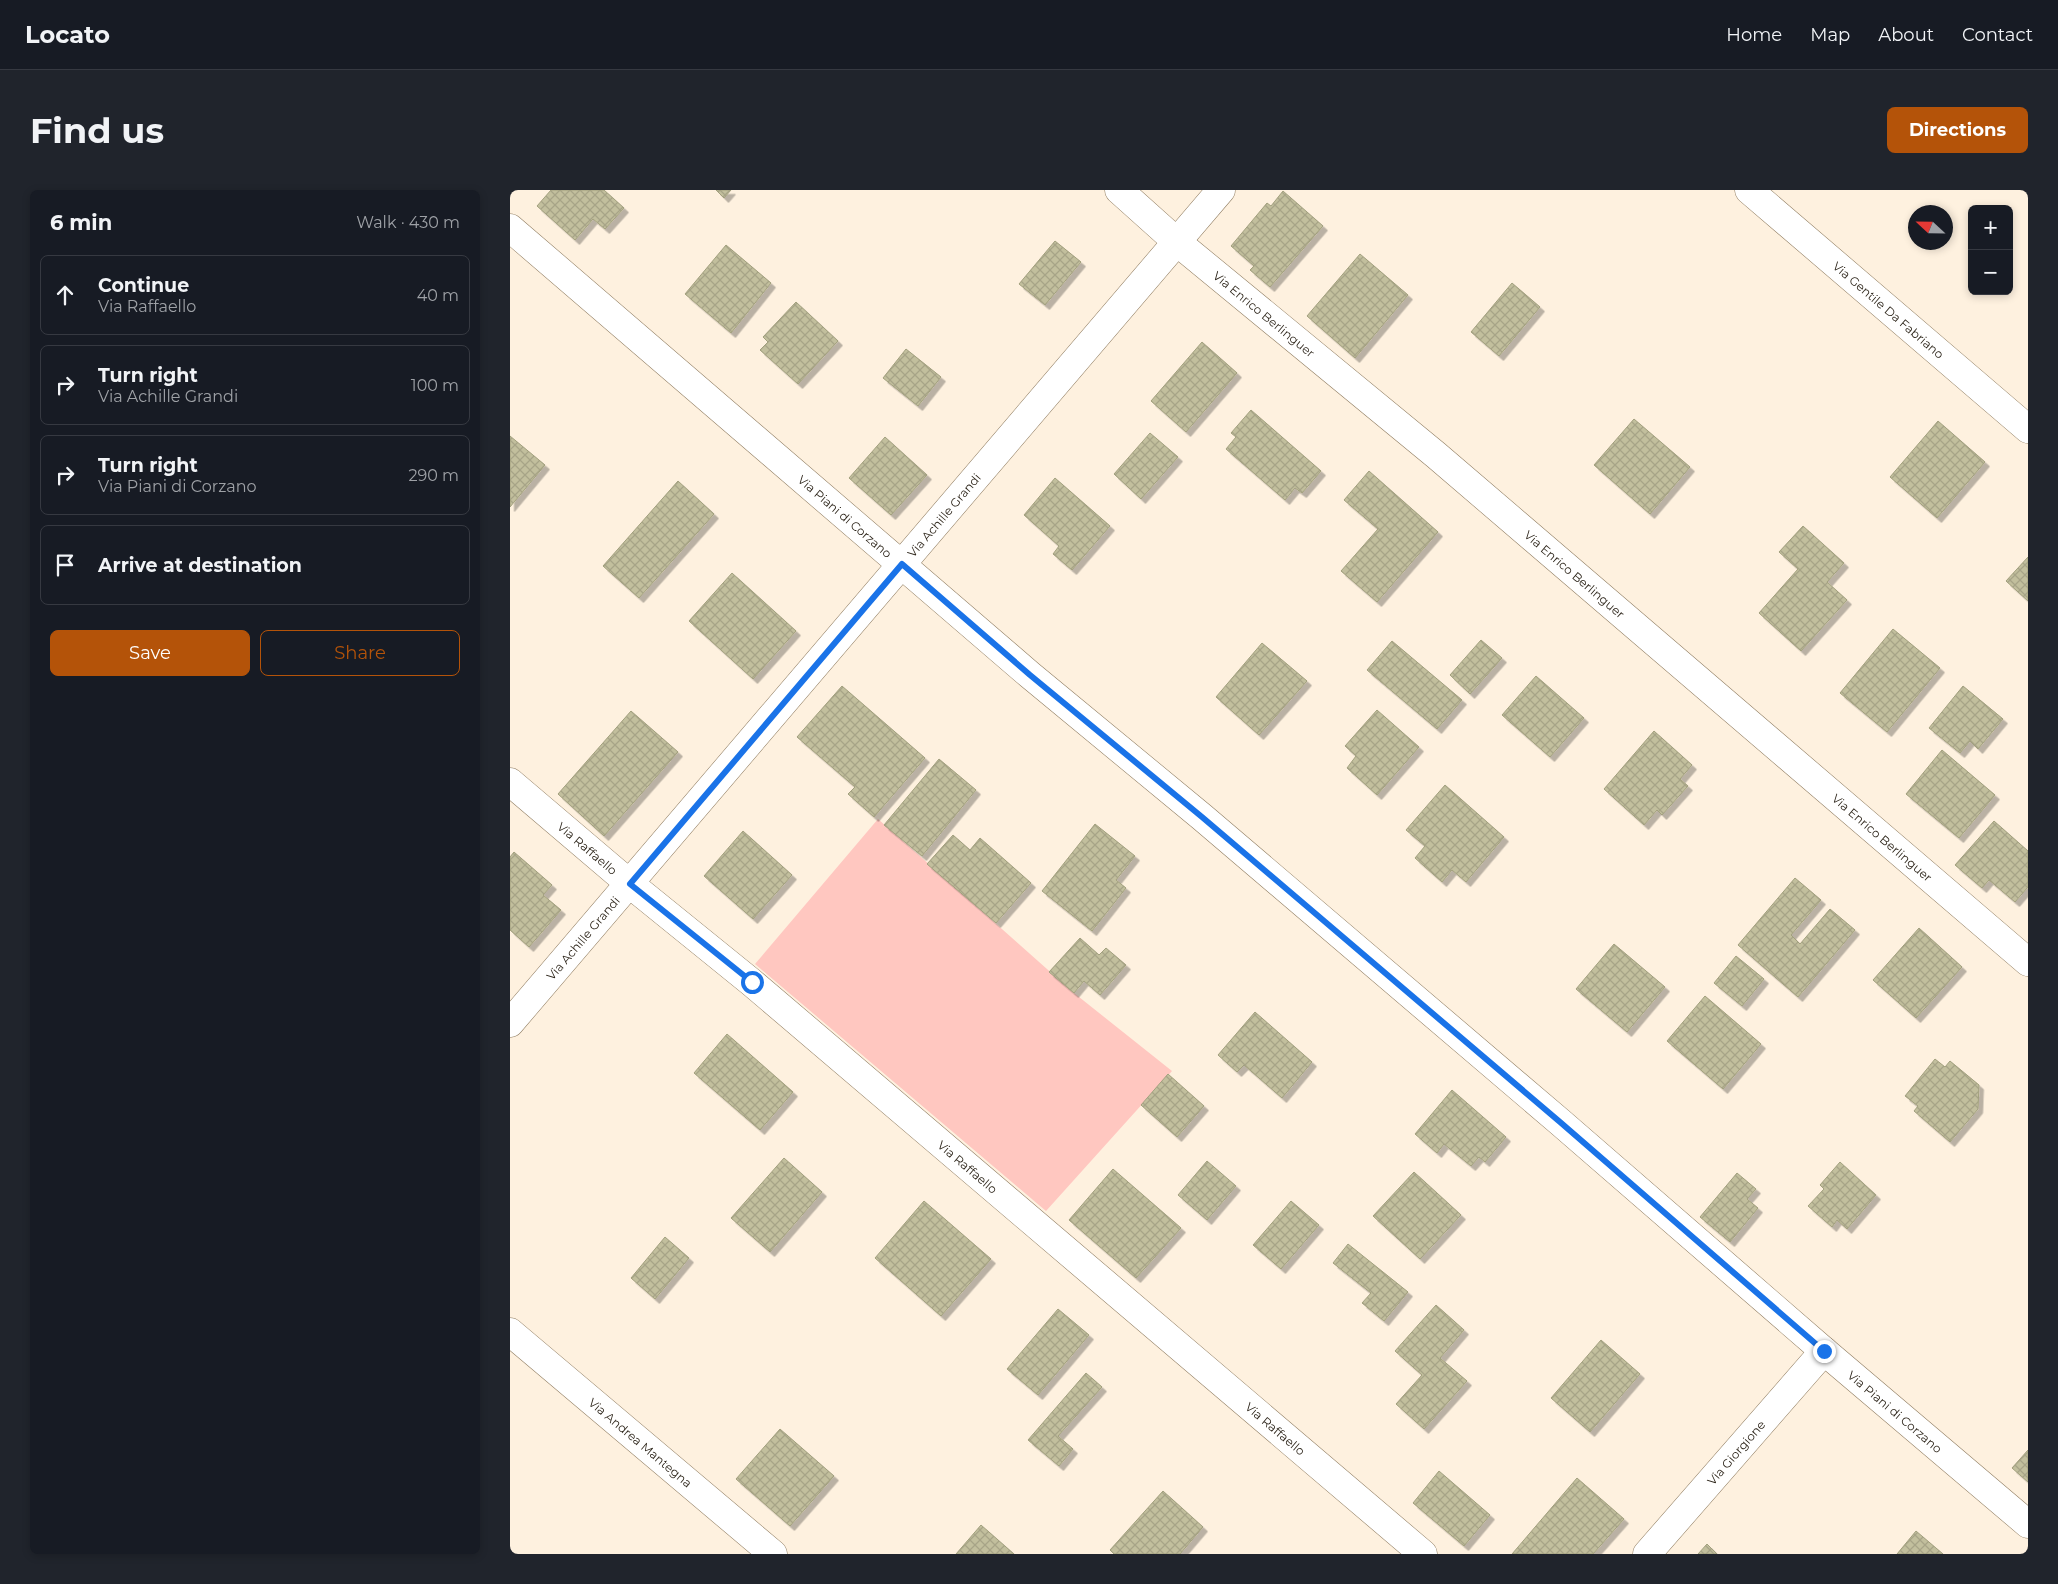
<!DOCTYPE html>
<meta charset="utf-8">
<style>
body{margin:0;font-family:Montserrat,sans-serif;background:#20242c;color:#f1f3f6}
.controls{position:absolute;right:15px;top:15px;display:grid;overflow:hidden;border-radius:8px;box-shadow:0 2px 8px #0003}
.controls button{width:45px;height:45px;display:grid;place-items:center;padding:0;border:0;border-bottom:1px solid #363941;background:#171b24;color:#f1f3f6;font:25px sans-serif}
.compass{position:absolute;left:1398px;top:15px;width:45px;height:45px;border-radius:50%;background:#171b24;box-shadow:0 2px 8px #0003;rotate:292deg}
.stop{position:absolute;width:15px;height:15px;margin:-11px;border:4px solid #1a73e8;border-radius:50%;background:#fff}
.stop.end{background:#1a73e8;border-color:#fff;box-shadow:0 1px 5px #0008}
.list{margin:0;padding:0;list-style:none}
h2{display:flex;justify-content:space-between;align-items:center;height:65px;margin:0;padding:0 20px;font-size:21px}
h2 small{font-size:16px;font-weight:400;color:#9ea1a6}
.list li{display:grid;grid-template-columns:32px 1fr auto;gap:15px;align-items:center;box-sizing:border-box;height:80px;margin:0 10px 10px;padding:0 10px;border:1px solid #363941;border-radius:8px}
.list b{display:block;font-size:19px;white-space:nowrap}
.list p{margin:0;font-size:16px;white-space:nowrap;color:#9ea1a6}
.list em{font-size:16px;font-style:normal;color:#9ea1a6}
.actions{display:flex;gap:10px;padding:15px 20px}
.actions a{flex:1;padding:11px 0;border:1px solid #b45309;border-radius:8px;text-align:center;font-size:18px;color:#b45309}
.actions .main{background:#b45309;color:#fff}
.icon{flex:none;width:28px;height:28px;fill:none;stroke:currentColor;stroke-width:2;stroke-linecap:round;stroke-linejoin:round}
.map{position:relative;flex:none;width:1518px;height:1364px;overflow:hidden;border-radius:8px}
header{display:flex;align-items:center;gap:30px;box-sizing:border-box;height:70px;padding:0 25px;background:#171b24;border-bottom:1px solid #363941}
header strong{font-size:24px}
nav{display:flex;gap:28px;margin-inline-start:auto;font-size:18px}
.intro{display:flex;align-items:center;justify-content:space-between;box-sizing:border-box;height:120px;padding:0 30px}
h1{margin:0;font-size:35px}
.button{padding:12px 22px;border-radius:8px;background:#b45309;color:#fff;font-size:18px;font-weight:700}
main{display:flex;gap:30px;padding:0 30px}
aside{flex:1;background:#171b24;border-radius:8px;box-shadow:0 2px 8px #0003}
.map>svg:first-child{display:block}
.green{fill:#ffc7c0}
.building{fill:url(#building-cross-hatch);stroke:#a2a07e;filter:url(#shadow)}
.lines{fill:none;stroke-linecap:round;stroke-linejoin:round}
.minor-casing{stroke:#8e7b5f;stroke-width:29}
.minor{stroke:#fff;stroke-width:28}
.route{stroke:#1a73e8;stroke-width:6}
.labels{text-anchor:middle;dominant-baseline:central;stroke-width:4;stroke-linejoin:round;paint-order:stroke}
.street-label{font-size:12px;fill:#2d251a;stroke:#fff}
</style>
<header>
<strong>Locato</strong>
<nav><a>Home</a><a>Map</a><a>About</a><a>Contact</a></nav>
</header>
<div class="intro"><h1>Find us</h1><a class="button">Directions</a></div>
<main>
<aside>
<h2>6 min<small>Walk · 430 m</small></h2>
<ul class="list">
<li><svg class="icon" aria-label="ahead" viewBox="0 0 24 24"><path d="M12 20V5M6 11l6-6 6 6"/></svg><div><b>Continue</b><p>Via Raffaello</p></div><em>40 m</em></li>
<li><svg class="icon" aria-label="right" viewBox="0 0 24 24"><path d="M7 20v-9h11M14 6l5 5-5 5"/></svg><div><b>Turn right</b><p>Via Achille Grandi</p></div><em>100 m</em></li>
<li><svg class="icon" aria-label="right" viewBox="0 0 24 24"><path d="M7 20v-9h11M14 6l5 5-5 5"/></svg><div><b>Turn right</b><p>Via Piani di Corzano</p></div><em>290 m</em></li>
<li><svg class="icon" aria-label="arrive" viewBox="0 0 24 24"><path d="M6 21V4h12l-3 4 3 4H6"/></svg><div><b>Arrive at destination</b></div></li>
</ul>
<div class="actions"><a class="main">Save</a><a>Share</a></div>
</aside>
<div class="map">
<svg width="1518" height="1364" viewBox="0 0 1518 1364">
<defs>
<pattern id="building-cross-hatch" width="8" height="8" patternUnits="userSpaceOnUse" patternTransform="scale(1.25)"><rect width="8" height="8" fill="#c2bf9d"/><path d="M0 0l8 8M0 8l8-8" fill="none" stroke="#a7a487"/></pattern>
<filter id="shadow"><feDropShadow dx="4.5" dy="4.5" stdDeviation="0" flood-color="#0004"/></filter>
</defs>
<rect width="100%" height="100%" fill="#fef1df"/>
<polygon class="green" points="368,629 564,803 662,881 536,1021 245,774"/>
<g class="building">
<polygon points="41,0 94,0 114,18 95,39 83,29 65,50 27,16"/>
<polygon points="206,0 221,0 214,8"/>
<polygon points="773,1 813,36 760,97 740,80 744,76 721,56 757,13 761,16"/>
<polygon points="545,51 571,72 535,115 509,94"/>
<polygon points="216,55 261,93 221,143 175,104"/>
<polygon points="850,64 898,105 845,168 797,126"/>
<polygon points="1002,93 1030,117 989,166 961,142"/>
<polygon points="286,112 328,151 288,194 250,160 258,152 253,147"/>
<polygon points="692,152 727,183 676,242 641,211"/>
<polygon points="396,159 431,187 408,216 373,188"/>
<polygon points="741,220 811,281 792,303 785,298 775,310 716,259 726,247 721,243"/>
<polygon points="1124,229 1180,277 1140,324 1084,275"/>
<polygon points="1428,231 1475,272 1427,328 1380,287"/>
<polygon points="640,243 668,267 631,309 604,284"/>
<polygon points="0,246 35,275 0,317"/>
<polygon points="375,247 417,285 381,325 339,288"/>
<polygon points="859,281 928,342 867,412 831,381 868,339 834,310"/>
<polygon points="545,288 600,336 562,380 543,364 549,356 514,325"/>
<polygon points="168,291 204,324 129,408 93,376"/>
<polygon points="1293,336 1334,373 1317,392 1337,410 1291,461 1249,423 1288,379 1269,362"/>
<polygon points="1518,367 1518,411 1496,391"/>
<polygon points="222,383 286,441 243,489 179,431"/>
<polygon points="1383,439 1430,478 1377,542 1330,503"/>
<polygon points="971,450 992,468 960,504 940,485"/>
<polygon points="882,451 952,510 927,539 857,480"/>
<polygon points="752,453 797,491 749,545 706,507"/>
<polygon points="1026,486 1074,528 1040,567 992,525"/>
<polygon points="332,496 415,568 364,627 338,604 345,597 287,547"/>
<polygon points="1453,496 1493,529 1468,559 1460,551 1450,563 1419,538"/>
<polygon points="867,520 909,557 867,605 837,578 846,566 835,556"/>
<polygon points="121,521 168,562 94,646 48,604"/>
<polygon points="1144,541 1182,575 1170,589 1178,596 1152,625 1147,620 1134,635 1094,599"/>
<polygon points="1432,560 1485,605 1449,648 1396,604"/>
<polygon points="429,569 466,600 412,666 374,635"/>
<polygon points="935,595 994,647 956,692 942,680 932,692 905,668 915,656 896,640"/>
<polygon points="1484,631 1518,661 1518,697 1505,712 1479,690 1472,698 1445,675"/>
<polygon points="585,634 625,666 606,690 616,698 582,741 532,701"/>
<polygon points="233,641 282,685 243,729 194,686"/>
<polygon points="443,645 460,660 470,648 521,693 486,733 417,674"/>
<polygon points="4,662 42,695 33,705 51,720 19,757 0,740 0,667"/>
<polygon points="1285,688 1311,710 1281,745 1290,754 1320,719 1345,740 1288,807 1228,755"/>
<polygon points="1409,738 1452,777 1406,828 1363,790"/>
<polygon points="570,748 589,765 596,758 616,775 590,805 574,791 564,803 539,782"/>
<polygon points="1104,754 1155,797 1117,842 1066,799"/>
<polygon points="1226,766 1254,789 1232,816 1204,793"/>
<polygon points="1195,806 1251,854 1213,899 1157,851"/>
<polygon points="745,822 802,872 772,908 734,875 727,882 708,865"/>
<polygon points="217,844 283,902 250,940 184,883"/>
<polygon points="1425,869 1435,877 1440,871 1469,895 1468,919 1440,952 1404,921 1408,916 1395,906"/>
<polygon points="658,884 694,916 667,947 631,915"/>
<polygon points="942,900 996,947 975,972 969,967 961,976 934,954 927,963 905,944"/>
<polygon points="274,968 312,1002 260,1062 221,1028"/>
<polygon points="697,971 726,996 697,1030 668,1005"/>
<polygon points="1330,972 1366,1005 1337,1039 1327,1030 1322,1037 1298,1016 1314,999 1310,995"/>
<polygon points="603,979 671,1038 626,1088 559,1030"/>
<polygon points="904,982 951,1025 910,1069 863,1026"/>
<polygon points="1227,983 1246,999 1237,1009 1248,1018 1220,1052 1190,1027"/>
<polygon points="414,1011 481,1069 431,1126 365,1068"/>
<polygon points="781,1011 809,1035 771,1079 743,1055"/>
<polygon points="155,1047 179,1068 145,1109 121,1088"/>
<polygon points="838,1054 898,1102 874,1131 852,1113 861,1103 823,1073"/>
<polygon points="926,1115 954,1140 930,1168 957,1191 914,1239 886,1214 912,1185 885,1161"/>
<polygon points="548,1119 579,1145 528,1205 497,1179"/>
<polygon points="1091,1150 1130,1184 1080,1242 1041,1208"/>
<polygon points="576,1183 592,1197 548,1246 563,1259 549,1276 518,1250"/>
<polygon points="270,1239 324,1286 280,1336 226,1289"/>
<polygon points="1518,1260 1518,1292 1502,1278"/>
<polygon points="929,1281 980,1325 954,1356 903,1313"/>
<polygon points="1067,1288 1114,1329 1083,1364 1002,1364"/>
<polygon points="653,1301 693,1337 670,1364 604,1364 600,1360"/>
<polygon points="471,1335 504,1364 446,1364"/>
<polygon points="1406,1341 1433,1364 1387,1364"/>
<polygon points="1197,1354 1207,1364 1188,1364"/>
</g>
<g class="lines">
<g class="minor-casing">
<g id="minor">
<path id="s1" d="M609,0L667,52L926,265L1518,772"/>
<path id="s2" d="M1239,0L1518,239"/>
<path id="s3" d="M0,38L520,485L692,627L1050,932L1314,1161L1518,1334"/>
<path id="s4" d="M0,592L120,694L241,792L913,1364"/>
<path id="s5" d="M0,833L711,0"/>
<path id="s6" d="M0,1142L263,1364"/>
<path id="s7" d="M1137,1364L1314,1161"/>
</g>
</g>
<use href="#minor" class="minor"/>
</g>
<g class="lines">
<polyline class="route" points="242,792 120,694 392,374 520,485 692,627 1050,932 1314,1161"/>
</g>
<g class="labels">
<g class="street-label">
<text stroke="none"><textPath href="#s2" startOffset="184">Via Gentile Da Fabriano</textPath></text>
<text stroke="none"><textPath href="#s1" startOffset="191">Via Enrico Berlinguer</textPath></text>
<text stroke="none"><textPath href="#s5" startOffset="668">Via Achille Grandi</textPath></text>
<text stroke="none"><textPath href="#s3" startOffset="442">Via Piani di Corzano</textPath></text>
<text stroke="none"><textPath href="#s1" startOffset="596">Via Enrico Berlinguer</textPath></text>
<text stroke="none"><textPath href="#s1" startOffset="1001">Via Enrico Berlinguer</textPath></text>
<text stroke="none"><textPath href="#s4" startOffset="102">Via Raffaello</textPath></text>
<text stroke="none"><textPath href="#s5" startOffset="112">Via Achille Grandi</textPath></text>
<text stroke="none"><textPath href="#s4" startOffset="598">Via Raffaello</textPath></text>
<text stroke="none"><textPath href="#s3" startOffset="1822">Via Piani di Corzano</textPath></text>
<text stroke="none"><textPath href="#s4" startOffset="1002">Via Raffaello</textPath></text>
<text stroke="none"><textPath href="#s6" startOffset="171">Via Andrea Mantegna</textPath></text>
<text stroke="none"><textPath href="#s7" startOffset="135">Via Giorgione</textPath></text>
</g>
</g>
</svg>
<div class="controls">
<button>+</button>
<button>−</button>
</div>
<svg class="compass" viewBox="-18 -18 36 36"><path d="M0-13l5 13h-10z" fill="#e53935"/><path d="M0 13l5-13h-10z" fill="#9ea1a6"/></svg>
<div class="stop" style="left:242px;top:792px"></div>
<div class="stop end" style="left:1314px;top:1161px"></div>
</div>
</main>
